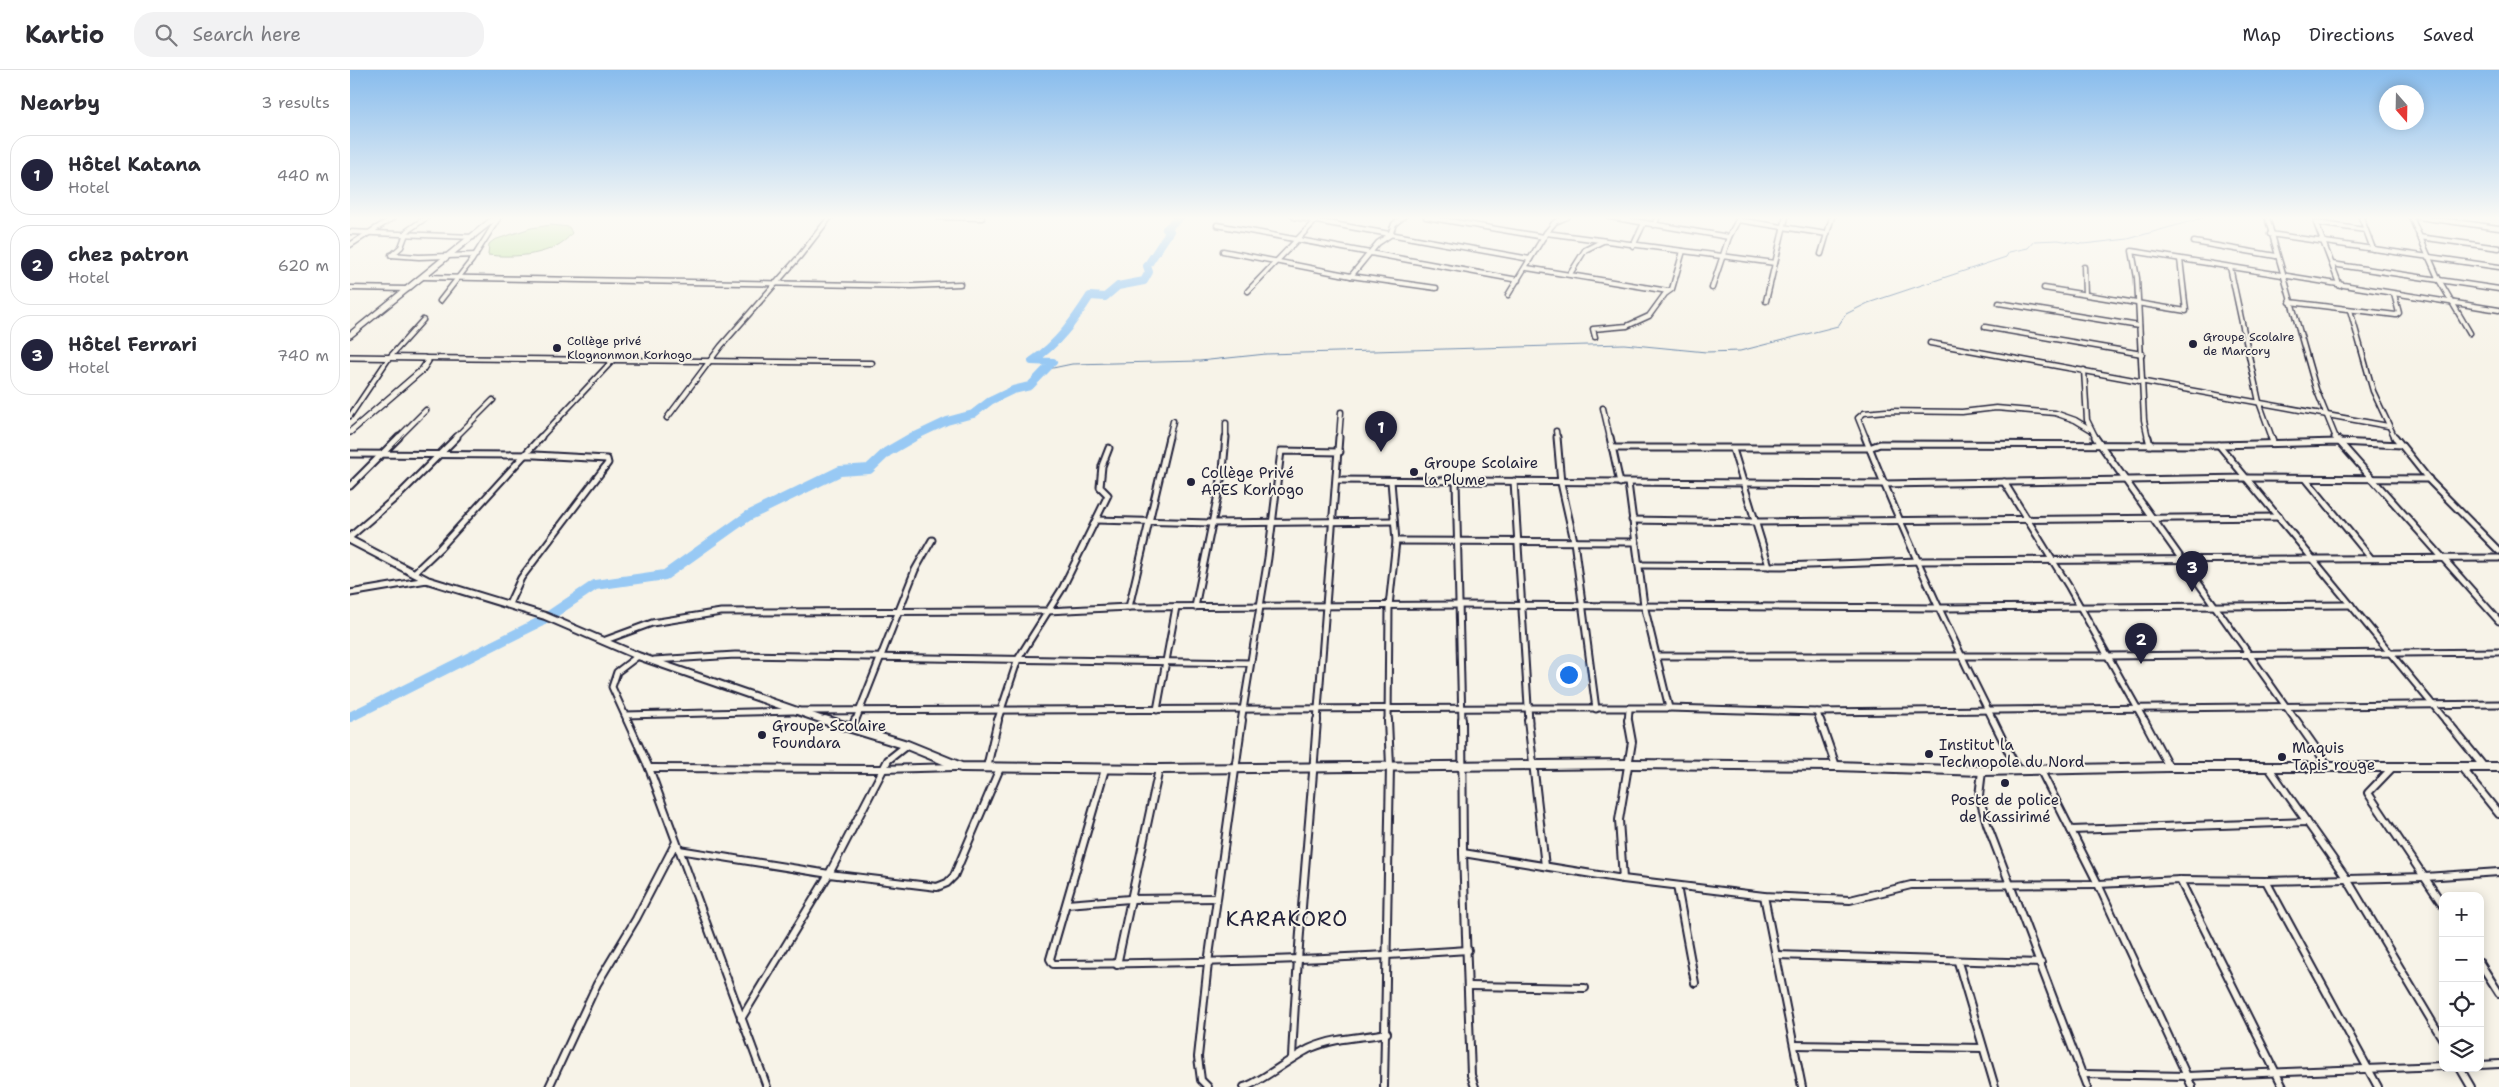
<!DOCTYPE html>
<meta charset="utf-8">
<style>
body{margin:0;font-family:"Shantell Sans",sans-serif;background:#f2f2f3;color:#2b2b33}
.controls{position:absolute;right:15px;bottom:15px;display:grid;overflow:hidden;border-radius:10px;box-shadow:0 2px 12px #0003}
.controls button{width:45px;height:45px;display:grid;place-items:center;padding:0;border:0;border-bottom:1px solid #e1e1e2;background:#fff;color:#2b2b33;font:25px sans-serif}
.compass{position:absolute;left:2029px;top:15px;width:45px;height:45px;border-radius:50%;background:#fff;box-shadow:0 2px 12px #0003;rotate:160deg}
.you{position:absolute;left:1218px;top:604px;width:18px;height:18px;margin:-12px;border:4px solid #fff;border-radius:50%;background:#1a73e8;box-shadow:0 0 0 8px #1a73e833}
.badge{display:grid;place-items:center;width:32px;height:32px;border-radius:50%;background:#22223b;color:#fff;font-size:16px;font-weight:700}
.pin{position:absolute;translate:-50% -41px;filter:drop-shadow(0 1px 2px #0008)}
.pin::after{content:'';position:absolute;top:26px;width:18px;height:15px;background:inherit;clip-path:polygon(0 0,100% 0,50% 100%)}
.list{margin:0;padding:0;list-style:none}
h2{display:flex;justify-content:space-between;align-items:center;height:65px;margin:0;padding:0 20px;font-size:21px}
h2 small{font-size:16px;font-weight:400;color:#7c7c81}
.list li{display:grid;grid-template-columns:32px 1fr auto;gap:15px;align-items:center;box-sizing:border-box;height:80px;margin:0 10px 10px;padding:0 10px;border:1px solid #e1e1e2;border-radius:20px}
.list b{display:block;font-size:19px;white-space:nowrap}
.list p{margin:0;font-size:16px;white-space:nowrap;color:#7c7c81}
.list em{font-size:16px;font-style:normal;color:#7c7c81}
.icon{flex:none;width:28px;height:28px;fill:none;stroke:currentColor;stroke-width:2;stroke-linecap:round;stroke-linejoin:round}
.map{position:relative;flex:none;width:2149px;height:1017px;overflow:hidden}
header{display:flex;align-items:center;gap:30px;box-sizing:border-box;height:70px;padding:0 25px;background:#fff;border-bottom:1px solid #e1e1e2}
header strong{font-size:24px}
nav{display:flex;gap:28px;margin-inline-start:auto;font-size:18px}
.search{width:350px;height:45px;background:#f2f2f3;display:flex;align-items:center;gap:12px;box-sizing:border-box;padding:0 18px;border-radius:20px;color:#7c7c81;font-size:19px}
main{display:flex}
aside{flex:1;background:#fff}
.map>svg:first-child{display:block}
.green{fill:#bbe19d;stroke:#6e826c}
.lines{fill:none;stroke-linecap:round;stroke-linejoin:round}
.stream{stroke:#6986aa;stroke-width:1}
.river-far1{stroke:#98c9f4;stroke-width:8}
.river{stroke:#98c9f4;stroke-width:10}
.minor-far2-casing{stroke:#22223b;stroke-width:7}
.minor-far1-casing{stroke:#22223b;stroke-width:9}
.minor-casing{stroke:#22223b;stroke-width:10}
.tertiary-far2-casing{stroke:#22223b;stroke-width:8}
.tertiary-far1-casing{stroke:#22223b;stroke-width:10}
.tertiary-casing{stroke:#22223b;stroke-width:12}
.minor-far2{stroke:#f7f3e8;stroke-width:4}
.minor-far1{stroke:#f7f3e8;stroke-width:5}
.minor{stroke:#f7f3e8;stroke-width:6}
.tertiary-far2{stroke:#f7f3e8;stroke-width:5}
.tertiary-far1{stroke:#f7f3e8;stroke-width:6}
.tertiary{stroke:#f7f3e8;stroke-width:8}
.poi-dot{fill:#22223b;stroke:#f7f3e8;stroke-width:2}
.labels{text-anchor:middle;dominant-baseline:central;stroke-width:4;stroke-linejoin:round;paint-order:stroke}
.far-poi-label{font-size:12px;fill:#22223b;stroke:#f7f3e8;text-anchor:start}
.poi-label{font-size:15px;fill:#22223b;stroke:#f7f3e8;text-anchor:start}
.near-quarter-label{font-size:21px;letter-spacing:1px;fill:#22223b;stroke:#f7f3e8}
</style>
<header>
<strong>Kartio</strong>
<div class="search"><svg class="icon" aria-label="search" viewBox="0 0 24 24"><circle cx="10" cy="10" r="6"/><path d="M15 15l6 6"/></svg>Search here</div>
<nav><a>Map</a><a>Directions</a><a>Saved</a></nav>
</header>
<main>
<aside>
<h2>Nearby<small>3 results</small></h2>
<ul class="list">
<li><span class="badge">1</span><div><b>Hôtel Katana</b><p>Hotel</p></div><em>440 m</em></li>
<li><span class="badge">2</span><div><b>chez patron</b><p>Hotel</p></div><em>620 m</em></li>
<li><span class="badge">3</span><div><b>Hôtel Ferrari</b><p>Hotel</p></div><em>740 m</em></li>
</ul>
</aside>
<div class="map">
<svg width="2149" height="1017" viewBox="0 0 2149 1017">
<rect width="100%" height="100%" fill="#f7f3e8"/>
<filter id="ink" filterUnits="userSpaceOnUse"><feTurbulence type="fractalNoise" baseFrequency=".02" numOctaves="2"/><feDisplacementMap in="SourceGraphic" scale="10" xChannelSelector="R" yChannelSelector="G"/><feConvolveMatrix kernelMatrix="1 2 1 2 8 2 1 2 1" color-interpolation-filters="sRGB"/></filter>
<g filter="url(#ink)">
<path class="green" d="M201,155L219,157L222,163C205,186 164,188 138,185L139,174L144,170L181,158Z"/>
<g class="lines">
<g class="stream">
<polyline points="822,147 825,150"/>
<polyline points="698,299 722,294 850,291 916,284 1274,274 1356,282 1390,281 1488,256 1496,244 1518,233 1656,187 1659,182 1678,178 1684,171 1708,170 1733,174 1778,169 1856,147"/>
</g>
<path class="river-far1" d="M561,368L597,351L623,344L640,331L663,320L680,316L703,292L682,291C708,274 724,251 740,226L755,227L768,216L794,211L799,202L797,196L820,161L816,159L830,147"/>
<polyline class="river" points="0,647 190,552 245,515 315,505 398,446 490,401 519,399 537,382 563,367"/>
<g class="minor-far2-casing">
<g id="minor-far2">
<polyline points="589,147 632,148"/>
<polyline points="944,147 1180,189"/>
<polyline points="1076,147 1194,167"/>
<polyline points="1260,147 1379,167"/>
<polyline points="1917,147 1966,319 1986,368"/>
<polyline points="2011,147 2023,179"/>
<polyline points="2061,147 2089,210 2120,263"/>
<polyline points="2068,147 2149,158"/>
<polyline points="1388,150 1477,164"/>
<polyline points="867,155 1168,210"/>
<polyline points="1304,155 1308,147"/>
<polyline points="0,162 123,167"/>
<polyline points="1196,163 1425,193"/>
<polyline points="1920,164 2149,197"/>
<polyline points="2069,167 2149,178"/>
<polyline points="1844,172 1926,186"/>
<polyline points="0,175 44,147"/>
<polyline points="1283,176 1294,153"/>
<polyline points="873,181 1001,206 1086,218"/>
<polyline points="1471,184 1482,147"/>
<polyline points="41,185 69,187 126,185"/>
<polyline points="42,185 51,177 57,161 77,147"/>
<polyline points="1982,194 2149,219"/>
<polyline points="1734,197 1735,224"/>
<polyline points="1880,197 1909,332 1922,368"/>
<polyline points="1177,198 1318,221"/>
<polyline points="1220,204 1235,180 1253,171"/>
<polyline points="1001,206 1028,173 1040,165 1044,154 1053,147"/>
<polyline points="74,207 562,216 610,214"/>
<polyline points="1990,216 1966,153 2015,160"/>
<polyline points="0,218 58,219"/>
<polyline points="1362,218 1379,167 1389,148"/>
<polyline points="1694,218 1836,241 1830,189"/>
<polyline points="898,221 965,151"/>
<polyline points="1158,225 1196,163 1205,152 1217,147"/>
<polyline points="90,231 122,190 149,147"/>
<polyline points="1416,231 1436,147"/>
<polyline points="1940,232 2046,245 2049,243 2044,224"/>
<polyline points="1649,233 1789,256"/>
<polyline points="2000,240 2023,321 2045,368"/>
<polyline points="1635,257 1792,284"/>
<polyline points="1245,267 1243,259 1277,256 1299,246 1315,224 1322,219 1333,181"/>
<polyline points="1580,273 2038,356"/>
<polyline points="74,288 522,293"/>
<polyline points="1734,300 1737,350 1746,368"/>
<polyline points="1253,338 1260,368"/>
<polyline points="0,346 39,288 73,250"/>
<polyline points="317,348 371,276 449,187 480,147"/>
<polyline points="876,353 876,368"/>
<polyline points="1206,361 1207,368"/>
<polyline points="48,368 76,340"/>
<polyline points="105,368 143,330"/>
<polyline points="190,368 264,289"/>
<polyline points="819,368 823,351"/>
<polyline points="989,368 991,342"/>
<polyline points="1516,368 1508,348 1514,343 1536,341 1612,342 1646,338 1705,343 1725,350 1740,359"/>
<polyline points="1798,368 1794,350 1787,208 1782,181 2149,240"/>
</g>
</g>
<g class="minor-far1-casing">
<g id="minor-far1">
<polyline points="1207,367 1211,413 1224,471 1246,639"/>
<polyline points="1260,367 1270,413"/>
<path d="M1515,367C1554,464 1597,559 1644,652"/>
<polyline points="1745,367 1947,652"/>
<polyline points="1798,367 1800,375"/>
<polyline points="1921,367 1923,372"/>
<polyline points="1985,367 2149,551"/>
<polyline points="2045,367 2080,411 2149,481"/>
<polyline points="1869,375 2097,652"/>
<polyline points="1262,378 1519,378 1530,374 1869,375 1988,372 2051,375"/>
<polyline points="1383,379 1419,496"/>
<polyline points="0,384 185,385 257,389 258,393 171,508 159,534"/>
<polyline points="1956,409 2020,487"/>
<polyline points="987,410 1534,414 1896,408 2079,409"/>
<polyline points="1106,411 1112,652"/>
<polyline points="1164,411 1179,652"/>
<polyline points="1654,412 1719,517 1795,652"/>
<polyline points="1278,413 1294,535 1319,638"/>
<polyline points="0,416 49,367"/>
<polyline points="746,450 861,453 1044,451"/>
<polyline points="1282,450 1406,452 1929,447"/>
<polyline points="0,467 51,423 107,367"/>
<polyline points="1046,471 1286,472"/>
<polyline points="1290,495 1432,496 1569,491 2149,488"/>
<polyline points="64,503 90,478 191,367"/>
<polyline points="0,523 77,510"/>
<polyline points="779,537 819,367"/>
<polyline points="845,537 873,400 876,367"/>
<polyline points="253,571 302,553 371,542 697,541 779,537 1108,535 1591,538 2001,535"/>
<polyline points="1308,586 1758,586 2149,582"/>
<polyline points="304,590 385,585 900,593"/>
<polyline points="807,640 826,537"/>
<polyline points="1467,642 1470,652"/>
<polyline points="275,645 443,641 1178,638 1319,638 1467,642 2149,634"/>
<polyline points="278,652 262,617 267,602 288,586"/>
<polyline points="505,652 565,500 582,470"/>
<polyline points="647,652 668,589 712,519 758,425 750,417 752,396 759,378"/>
<polyline points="891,652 918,488 931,381 990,382"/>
<polyline points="967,652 989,367"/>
<polyline points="1038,652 1039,536 1046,471 1041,411"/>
<polyline points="1278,652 1279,640"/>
</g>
</g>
<g class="minor-casing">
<g id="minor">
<polyline points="277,650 299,698 417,1017"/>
<polyline points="1112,650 1113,783 1121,1005 1125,1017"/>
<polyline points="1178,650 1195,796"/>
<polyline points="1470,650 1486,696"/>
<polyline points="1643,650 1667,699"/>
<polyline points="1794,650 1819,697"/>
<polyline points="1946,650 1979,697"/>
<polyline points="2096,650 2134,697"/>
<polyline points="502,659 505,650"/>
<polyline points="637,697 648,650"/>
<polyline points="299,698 532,699 606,697"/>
<polyline points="1919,698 1997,809 2093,970"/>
<polyline points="2042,698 2018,723 2093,835"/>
<polyline points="2112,698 2149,744"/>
<path d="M755,699L700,889L703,894C842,893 980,890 1118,880"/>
<polyline points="1690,699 1748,814 1842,1017"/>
<polyline points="1632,701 1629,726 1637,754 1737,1017"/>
<polyline points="1721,760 1957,752"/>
<polyline points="329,780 479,804 587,817 597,813 604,806 650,698"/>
<polyline points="1113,783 1273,809 1414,826 1500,830 1561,815 1748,814 1830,810 1916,811 2075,807 2149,802"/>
<polyline points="1273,809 1269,750 1282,672 1278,650"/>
<polyline points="1830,810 1933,1017"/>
<polyline points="1916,811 2028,1017"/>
<polyline points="1327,816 1345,913"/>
<polyline points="1414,826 1452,1017"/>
<polyline points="717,834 780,829 867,828"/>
<polyline points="1426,885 1691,893"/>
<polyline points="1608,892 1645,1017"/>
<polyline points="2130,893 2149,923"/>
<polyline points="767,895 809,699"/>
<polyline points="1118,916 1235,918"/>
<polyline points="391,949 479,804 538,690 557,675"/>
<polyline points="1444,975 1633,978"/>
<path d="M942,988C947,875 959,763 967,650"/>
<polyline points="2130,995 2149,994"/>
<polyline points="2110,998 2121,1017"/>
<polyline points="1732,1004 1837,1006 2093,996"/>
<polyline points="199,1017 247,914 286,849 326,772"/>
<polyline points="858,1017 851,1010 848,987 858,893 892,650"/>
<path d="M894,1017C908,1014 943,986 961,978C986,967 1011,968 1037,963"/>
<polyline points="1034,1017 1040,696 1038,650"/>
</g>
</g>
<g class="tertiary-far2-casing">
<g id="tertiary-far2">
<polyline points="0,265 146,147"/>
<polyline points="0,287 74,288 78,291 72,300 0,362"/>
</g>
</g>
<g class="tertiary-far1-casing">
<polyline id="tertiary-far1" points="0,470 77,510 195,546 288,586 479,652"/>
</g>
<g class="tertiary-casing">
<polyline id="tertiary" points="475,650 557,675 611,697 809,699 1280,694 1486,696 1632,701 1819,697 2149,697"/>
</g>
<use href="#minor-far2" class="minor-far2"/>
<use href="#minor-far1" class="minor-far1"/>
<use href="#minor" class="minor"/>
<use href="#tertiary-far2" class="tertiary-far2"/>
<use href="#tertiary-far1" class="tertiary-far1"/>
<use href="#tertiary" class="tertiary"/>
</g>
</g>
<linearGradient id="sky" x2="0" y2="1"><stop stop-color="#88bced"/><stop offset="0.51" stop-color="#fbfaf5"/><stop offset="1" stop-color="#fbfaf5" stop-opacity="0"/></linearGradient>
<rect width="2149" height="290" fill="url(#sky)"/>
<g class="poi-dot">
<circle cx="1843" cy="274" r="5"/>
<circle cx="207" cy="278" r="5"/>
<circle cx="1064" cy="402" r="5"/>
<circle cx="841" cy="412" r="5"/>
<circle cx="412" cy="665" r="5"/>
<circle cx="1579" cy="684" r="5"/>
<circle cx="1932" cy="687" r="5"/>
<circle cx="1655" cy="713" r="5"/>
</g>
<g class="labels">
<g class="far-poi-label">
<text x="1853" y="267">Groupe Scolaire<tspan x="1853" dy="14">de Marcory</tspan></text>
<text x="217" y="271">Collège privé<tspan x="217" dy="14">Klognonmon Korhogo</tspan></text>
</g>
<g class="poi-label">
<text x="1074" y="393">Groupe Scolaire<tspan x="1074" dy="17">la Plume</tspan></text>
<text x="851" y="403">Collège Privé<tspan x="851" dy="17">APES Korhogo</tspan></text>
<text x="422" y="656">Groupe Scolaire<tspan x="422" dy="17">Foundara</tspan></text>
<text x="1589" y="675">Institut la<tspan x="1589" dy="17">Technopole du Nord</tspan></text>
<text x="1942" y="678">Maquis<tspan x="1942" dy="17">Tapis rouge</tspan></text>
<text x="1655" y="730" text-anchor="middle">Poste de police<tspan x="1655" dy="17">de Kassirimé</tspan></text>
</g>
<g class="near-quarter-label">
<text x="937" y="849">KARAKORO</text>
</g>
</g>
</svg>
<div class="controls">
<button>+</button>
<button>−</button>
<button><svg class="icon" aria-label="locate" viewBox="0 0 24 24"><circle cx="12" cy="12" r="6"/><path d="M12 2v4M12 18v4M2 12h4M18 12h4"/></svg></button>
<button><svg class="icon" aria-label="layers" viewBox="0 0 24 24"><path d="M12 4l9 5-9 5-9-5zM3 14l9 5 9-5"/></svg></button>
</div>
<svg class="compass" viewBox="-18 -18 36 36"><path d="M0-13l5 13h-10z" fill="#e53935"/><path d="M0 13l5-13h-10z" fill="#7c7c81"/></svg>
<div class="you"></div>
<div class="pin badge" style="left:1031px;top:382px">1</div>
<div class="pin badge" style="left:1791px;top:594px">2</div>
<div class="pin badge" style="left:1842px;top:522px">3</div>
</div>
</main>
